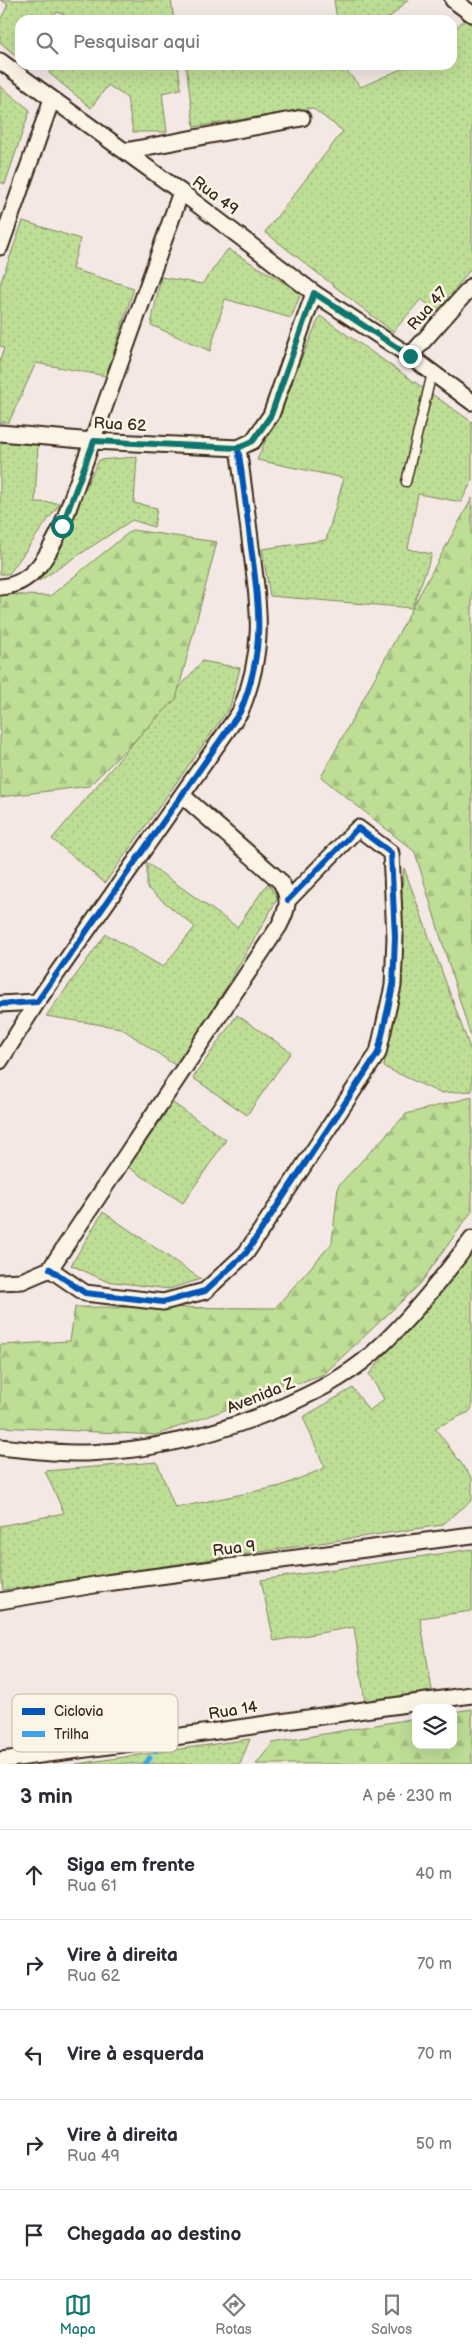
<!DOCTYPE html>
<html lang="pt">
<meta charset="utf-8">
<style>
body{margin:0;font-family:"Balsamiq Sans",sans-serif;background:#f7f7f7;color:#2b2b33}
.controls{position:absolute;right:15px;bottom:15px;display:grid;overflow:hidden;border-radius:10px;box-shadow:0 5px 20px #0002}
.controls button{width:45px;height:45px;display:grid;place-items:center;padding:0;border:0;border-bottom:1px solid #e1e1e2;background:#fff;color:#2b2b33;font:25px sans-serif}
.stop{position:absolute;width:15px;height:15px;margin:-11px;border:4px solid #0f766e;border-radius:50%;background:#fff}
.stop.end{background:#0f766e;border-color:#fff;box-shadow:0 1px 5px #0008}
.list{margin:0;padding:0;list-style:none}
h2{display:flex;justify-content:space-between;align-items:center;height:65px;margin:0;padding:0 20px;font-size:21px}
h2 small{font-size:16px;font-weight:400;color:#7c7c81}
.list li{display:grid;grid-template-columns:32px 1fr auto;gap:15px;align-items:center;box-sizing:border-box;height:90px;padding:0 20px;border-top:1px solid #e1e1e2}
.list b{display:block;font-size:19px;white-space:nowrap}
.list p{margin:0;font-size:16px;white-space:nowrap;color:#7c7c81}
.list em{font-size:16px;font-style:normal;color:#7c7c81}
.icon{flex:none;width:28px;height:28px;fill:none;stroke:currentColor;stroke-width:2;stroke-linecap:round;stroke-linejoin:round}
.map{position:relative;flex:none;width:472px;height:1764px;overflow:hidden}
.search{position:absolute;background:#fff;box-shadow:0 5px 20px #0002;left:15px;right:15px;top:15px;height:55px;display:flex;align-items:center;gap:12px;box-sizing:border-box;padding:0 18px;border-radius:15px;color:#7c7c81;font-size:19px}
.sheet{height:515px;background:#fff}
nav{display:flex;justify-content:space-around;align-items:center;box-sizing:border-box;height:70px;border-top:1px solid #e1e1e2;background:#fff;font-size:14px;color:#7c7c81}
nav a{display:grid;justify-items:center;gap:2px}
nav .on{color:#0f766e}
.map>svg:first-child{display:block}
.grass{fill:url(#grass-dots);stroke:#7c845a}
.forest{fill:url(#forest-firs);stroke:#7c845a}
.lines{fill:none;stroke-linecap:round;stroke-linejoin:round}
.lane-casing{stroke:#3b2a1e;stroke-width:11}
.street-casing{stroke:#3b2a1e;stroke-width:19}
.lane{stroke:#fcf5e5;stroke-width:8}
.street{stroke:#fcf5e5;stroke-width:15}
.quiet{stroke:#3fa3ea;stroke-width:5;stroke-dasharray:10 5;stroke-linecap:butt}
.cycleway-casing{stroke:#fcf5e5;stroke-width:9}
.cycleway{stroke:#0057b8;stroke-width:6}
.route{stroke:#0f766e;stroke-width:6}
.labels{text-anchor:middle;dominant-baseline:central;stroke-width:5;stroke-linejoin:round;paint-order:stroke}
.street-label{font-size:16px;fill:#3b2a1e;stroke:#fcf5e5}
.key{fill:#fcf5e5;stroke:#c2b8a9;stroke-width:1}
.key-label{font-size:14px;fill:#3b2a1e}
</style>
<div class="map">
<svg width="472" height="1764" viewBox="0 0 472 1764">
<defs>
<pattern id="grass-dots" width="8" height="8" patternUnits="userSpaceOnUse" patternTransform="scale(1.25)"><rect width="8" height="8" fill="#bede96"/><path d="M2 2h.1M6 6h.1" fill="none" stroke="#a4bf81" stroke-width="1.8" stroke-linecap="round"/></pattern>
<pattern id="forest-firs" width="22" height="20" patternUnits="userSpaceOnUse" patternTransform="scale(1.25)"><rect width="22" height="20" fill="#bede96"/><path d="M5 1l3.5 6h-7zM16 11l3.5 6h-7z" fill="#a4bf81"/></pattern>
</defs>
<rect width="100%" height="100%" fill="#f4e8e4"/>
<filter id="ink" filterUnits="userSpaceOnUse"><feTurbulence type="fractalNoise" baseFrequency=".02" numOctaves="2"/><feDisplacementMap in="SourceGraphic" scale="10" xChannelSelector="R" yChannelSelector="G"/><feConvolveMatrix kernelMatrix="1 2 1 2 8 2 1 2 1" color-interpolation-filters="sRGB"/></filter>
<g filter="url(#ink)">
<g class="grass">
<polygon points="0,0 171,0 174,20 76,20 57,12 50,20 20,20 20,52 16,56 0,42 0,21 8,4"/>
<polygon points="334,0 408,0 387,20 337,20"/>
<polygon points="464,20 472,25 472,267 438,312 421,299 393,332 265,232 343,131 312,108 194,127 186,65 341,65 361,87 410,65 452,65 452,31"/>
<polygon points="54,65 178,65 181,89 162,93 167,132 133,132 127,98 108,85 91,108 49,73"/>
<polygon points="0,86 30,110 5,184 0,182"/>
<polygon points="23,221 80,239 72,269 134,288 106,376 36,363 9,422 0,422 0,360 4,348 0,346 0,284"/>
<polygon points="228,249 301,293 291,318 225,299 210,351 151,325 161,277 202,284"/>
<polygon points="320,316 472,422 472,481 461,502 418,494 408,549 432,554 412,608 270,596 262,549 326,540 344,478 257,460"/>
<polygon points="0,442 38,445 35,502 60,503 9,574 0,574"/>
<polygon points="137,457 134,503 157,508 154,527 132,520 39,581 99,460"/>
<polygon points="202,661 240,668 230,707 105,883 52,839"/>
<polygon points="147,863 237,927 268,883 278,898 179,1068 121,1028 46,1016 106,934 163,967 195,927 147,888"/>
<polygon points="404,868 472,1054 472,1091 440,1093 384,1067"/>
<polygon points="237,1015 291,1052 247,1115 193,1078"/>
<polygon points="173,1103 226,1140 183,1203 128,1167"/>
<polygon points="103,1212 201,1279 169,1289 106,1281 71,1265"/>
<polygon points="472,1252 472,1408 469,1412 435,1428 472,1478 472,1500 442,1525 3,1590 0,1566 0,1526 64,1513 45,1471 157,1462 175,1508 281,1486 325,1468 303,1417 353,1388 369,1411 384,1399 369,1374"/>
<polygon points="472,1549 472,1611 420,1618 432,1690 366,1709 354,1627 274,1641 261,1580"/>
<polygon points="250,1739 240,1764 76,1764"/>
</g>
<g class="forest">
<polygon points="472,498 472,1041 415,852 321,777"/>
<polygon points="132,530 217,542 176,699 89,786 0,797 0,594 50,596"/>
<polygon points="472,1097 472,1211 420,1284 324,1374 156,1435 0,1427 0,1345 70,1341 75,1307 275,1308 332,1243 338,1186 406,1114"/>
<polygon points="472,1709 472,1764 256,1764 273,1743 416,1718 416,1745 453,1745 453,1712"/>
</g>
<g class="lines">
<g class="lane-casing">
<polyline id="lane" points="406,482 432,373"/>
</g>
<g class="street-casing">
<g id="street">
<polyline points="453,0 472,14"/>
<polyline points="0,61 181,192 314,293 410,356 472,402"/>
<polyline points="125,151 302,118"/>
<polyline points="0,247 52,99"/>
<polyline points="410,356 472,286"/>
<polyline points="0,433 93,441 238,448 253,441 271,415 314,293"/>
<path d="M0,587C34,585 49,553 62,526L181,192"/>
<path d="M0,1004L37,1002L240,712C265,653 260,609 251,547C247,514 243,481 238,448"/>
<polyline points="0,1061 37,1002"/>
<polyline points="50,1269 85,1293 163,1302 205,1291 246,1253 378,1053 393,986 395,937 391,853 358,828 288,900"/>
<path d="M0,1282L22,1281L50,1269L279,926C288,909 291,898 280,881L183,796"/>
<path d="M0,1447C29,1450 58,1454 87,1453C153,1451 214,1435 275,1410C309,1395 344,1379 373,1353C411,1319 441,1279 472,1239"/>
<polyline points="0,1601 106,1583 472,1535"/>
<path d="M0,1760C158,1741 315,1716 472,1695"/>
</g>
</g>
<use href="#lane" class="lane"/>
<use href="#street" class="street"/>
<polyline class="quiet" points="145,1764 163,1741"/>
<g class="cycleway-casing">
<g id="cycleway">
<path d="M0,1004L37,1002L240,712C265,653 260,609 251,547C247,514 243,481 238,448"/>
<polyline points="50,1269 85,1293 163,1302 205,1291 246,1253 378,1053 393,986 395,937 391,853 358,828 288,900"/>
</g>
</g>
<use href="#cycleway" class="cycleway"/>
</g>
</g>
<g class="lines" filter="url(#ink)">
<polyline class="route" points="62,526 94,441 238,448 253,441 271,415 314,293 410,356"/>
</g>
<g class="labels">
<g class="street-label">
<text transform="translate(215 196) rotate(37)">Rua 49</text>
<text transform="translate(428 309) rotate(-49)">Rua 47</text>
<text transform="translate(120 425) rotate(3)">Rua 62</text>
<text transform="translate(261 1396) rotate(-22)">Avenida Z</text>
<text transform="translate(234 1549) rotate(-7)">Rua 9</text>
<text transform="translate(233 1711) rotate(-9)">Rua 14</text>
</g>
</g>
<rect x="12" y="1694" width="166" height="58" rx="8" class="key"/>
<rect x="22" y="1708" width="23" height="7" fill="#0057b8"/>
<rect x="22" y="1731" width="23" height="6" fill="#3fa3ea"/>
<g class="key-label">
<text x="54" y="1716">Ciclovia</text>
<text x="54" y="1739">Trilha</text>
</g>
</svg>
<div class="controls">
<button><svg class="icon" aria-label="layers" viewBox="0 0 24 24"><path d="M12 4l9 5-9 5-9-5zM3 14l9 5 9-5"/></svg></button>
</div>
<div class="stop" style="left:62px;top:526px"></div>
<div class="stop end" style="left:410px;top:356px"></div>
<div class="search"><svg class="icon" aria-label="search" viewBox="0 0 24 24"><circle cx="10" cy="10" r="6"/><path d="M15 15l6 6"/></svg>Pesquisar aqui</div>
</div>
<section class="sheet">
<h2>3 min<small>A pé · 230 m</small></h2>
<ul class="list">
<li><svg class="icon" aria-label="ahead" viewBox="0 0 24 24"><path d="M12 20V5M6 11l6-6 6 6"/></svg><div><b>Siga em frente</b><p>Rua 61</p></div><em>40 m</em></li>
<li><svg class="icon" aria-label="right" viewBox="0 0 24 24"><path d="M7 20v-9h11M14 6l5 5-5 5"/></svg><div><b>Vire à direita</b><p>Rua 62</p></div><em>70 m</em></li>
<li><svg class="icon" aria-label="left" viewBox="0 0 24 24"><path d="M17 20v-9H6M10 6l-5 5 5 5"/></svg><div><b>Vire à esquerda</b></div><em>70 m</em></li>
<li><svg class="icon" aria-label="right" viewBox="0 0 24 24"><path d="M7 20v-9h11M14 6l5 5-5 5"/></svg><div><b>Vire à direita</b><p>Rua 49</p></div><em>50 m</em></li>
<li><svg class="icon" aria-label="arrive" viewBox="0 0 24 24"><path d="M6 21V4h12l-3 4 3 4H6"/></svg><div><b>Chegada ao destino</b></div></li>
</ul>
</section>
<nav>
<a class="on"><svg class="icon" aria-label="map" viewBox="0 0 24 24"><path d="M3 6l6-2 6 2 6-2v14l-6 2-6-2-6 2zM9 4v14M15 6v14"/></svg>Mapa</a>
<a><svg class="icon" aria-label="directions" viewBox="0 0 24 24"><path d="M12 3l9 9-9 9-9-9zM9 14v-3h6M13 9l2 2-2 2"/></svg>Rotas</a>
<a><svg class="icon" aria-label="saved" viewBox="0 0 24 24"><path d="M7 4h10v16l-5-4-5 4z"/></svg>Salvos</a>
</nav>
